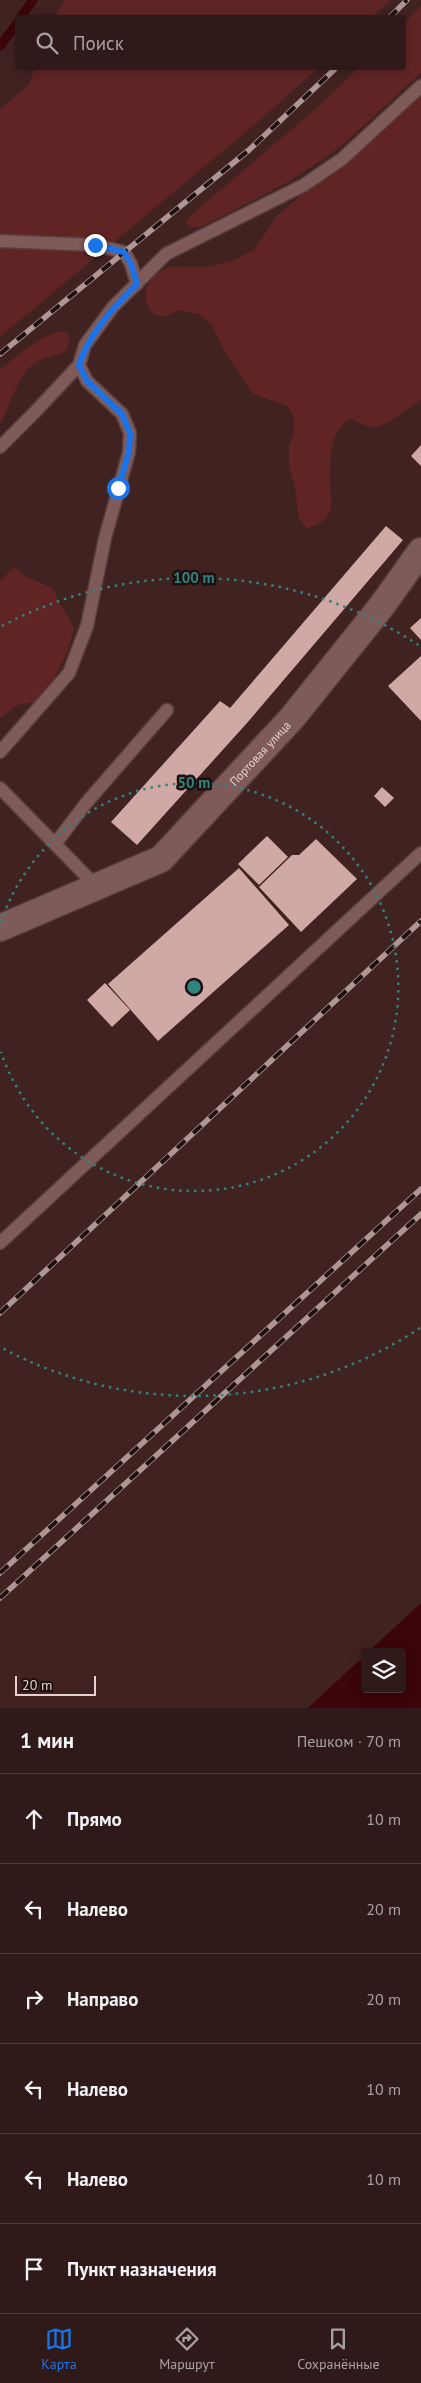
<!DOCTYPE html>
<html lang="ru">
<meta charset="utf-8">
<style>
body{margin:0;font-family:"PT Sans",sans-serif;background:#382322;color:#f1f3f6}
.controls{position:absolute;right:15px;bottom:15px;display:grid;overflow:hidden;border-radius:5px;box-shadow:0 2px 12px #0003}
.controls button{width:45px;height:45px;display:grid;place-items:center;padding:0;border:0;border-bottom:1px solid #4b3838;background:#301a19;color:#f1f3f6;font:25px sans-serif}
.scale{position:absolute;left:15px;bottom:12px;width:81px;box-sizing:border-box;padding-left:5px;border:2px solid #e6d1d0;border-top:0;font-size:14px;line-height:18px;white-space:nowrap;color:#e6d1d0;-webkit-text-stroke:4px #1e100f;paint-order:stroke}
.stop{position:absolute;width:15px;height:15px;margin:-11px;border:4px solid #1a73e8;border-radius:50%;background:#fff}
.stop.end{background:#1a73e8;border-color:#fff;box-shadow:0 1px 5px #0008}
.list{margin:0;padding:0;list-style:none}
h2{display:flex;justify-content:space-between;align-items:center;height:65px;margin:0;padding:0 20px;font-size:21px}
h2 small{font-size:16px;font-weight:400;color:#a8a1a2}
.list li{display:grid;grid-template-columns:32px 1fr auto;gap:15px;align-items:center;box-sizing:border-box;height:90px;padding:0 20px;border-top:1px solid #4b3838}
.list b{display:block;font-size:19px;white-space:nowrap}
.list em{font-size:16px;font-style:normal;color:#a8a1a2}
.icon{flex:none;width:28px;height:28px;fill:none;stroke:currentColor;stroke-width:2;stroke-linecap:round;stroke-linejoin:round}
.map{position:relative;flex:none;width:421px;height:1708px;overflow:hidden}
.search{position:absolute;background:#301a19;box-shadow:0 2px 12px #0003;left:15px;right:15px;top:15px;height:55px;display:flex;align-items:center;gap:12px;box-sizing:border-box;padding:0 18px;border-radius:5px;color:#a8a1a2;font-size:19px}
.sheet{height:605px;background:#301a19}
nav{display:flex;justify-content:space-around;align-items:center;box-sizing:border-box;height:70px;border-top:1px solid #4b3838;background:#301a19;font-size:14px;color:#a8a1a2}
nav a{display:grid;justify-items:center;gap:2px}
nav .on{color:#1a73e8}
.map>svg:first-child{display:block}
.green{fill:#602424}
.water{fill:#3b0509}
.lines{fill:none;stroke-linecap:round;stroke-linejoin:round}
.stream{stroke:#3b0509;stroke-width:9}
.building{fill:#d0a8a6}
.lane-casing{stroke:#583e3d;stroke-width:15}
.street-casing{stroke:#583e3d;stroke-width:29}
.lane{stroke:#7e5a58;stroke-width:12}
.street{stroke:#7e5a58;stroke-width:26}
.rail-casing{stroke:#ae9695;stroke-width:5.5}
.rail{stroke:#1e100f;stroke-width:4;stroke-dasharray:11;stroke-linecap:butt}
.route{stroke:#1a73e8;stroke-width:6}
.ring{fill:none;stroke:#2f847d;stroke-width:2.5;stroke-dasharray:2.5 5}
.labels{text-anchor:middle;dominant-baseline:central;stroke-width:5;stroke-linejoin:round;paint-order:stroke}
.street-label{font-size:12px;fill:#e6d1d0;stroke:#1e100f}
.centre{fill:#2f847d;stroke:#1e100f;stroke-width:2.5}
.ring-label{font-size:15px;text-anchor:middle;font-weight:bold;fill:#2f847d;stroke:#1e100f;stroke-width:5;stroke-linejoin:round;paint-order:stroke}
</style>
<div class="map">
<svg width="421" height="1708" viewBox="0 0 421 1708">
<rect width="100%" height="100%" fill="#402221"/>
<g class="green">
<polygon points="65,0 391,0 372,17 55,17"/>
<polygon points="421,6 421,73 340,147 290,181 202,226 190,228 186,221 190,216 319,106 358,68 404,68 404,23"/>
<polygon points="35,68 318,68 252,127 0,337 0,109 29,85"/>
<path d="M421,91V399C411,407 386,426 374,427C366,427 358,423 352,419C329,427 330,461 330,482C330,491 334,505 329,513C325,521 315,527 307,528L299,519L295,488L289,466V447L294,431V417L287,406L253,394L225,352L211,324L199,314L180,310L163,317L152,313L146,301V288L155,274L170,267H208L234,260L254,250L277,216Z"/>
<path d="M64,331L70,336L67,350C57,357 45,356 35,363C17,376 10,406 0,425V370C18,356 40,333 64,331Z"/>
<polygon points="14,567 25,576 52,588 74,628 67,653 50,686 34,702 18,705 0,718 0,581"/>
</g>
<polygon class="water" points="421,1603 421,1708 308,1708 365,1655 365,1689 402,1689 402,1652 368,1652"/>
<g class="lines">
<g class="stream">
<polyline points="20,18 33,0"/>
<polyline points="0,46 18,22"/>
</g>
</g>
<g class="building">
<polygon points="421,445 421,466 411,456"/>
<polygon points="386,526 403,540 247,723 137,845 111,822 220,701 230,708"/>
<polygon points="421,618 421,640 410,628"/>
<polygon points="421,656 421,721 388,686"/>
<polygon points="382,787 394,798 385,807 374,796"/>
<polygon points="267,836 288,857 259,885 238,864"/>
<polygon points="316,839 357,879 301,932 259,887 292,855 299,855"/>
<polygon points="239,868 289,925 158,1041 108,984"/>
<polygon points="105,983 130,1010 112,1027 87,1000"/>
</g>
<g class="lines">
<g class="lane-casing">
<g id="lane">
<polyline points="0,241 95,245 124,252 131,264 137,284"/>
<polyline points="0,447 35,412 79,365"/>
<polyline points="0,752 69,673 87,626 105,538 129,452 130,433 122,414 87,381 79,365 85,345 113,307 166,254 304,185 342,159 421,86"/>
<polyline points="0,788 97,887"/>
<polyline points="55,844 87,802 167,710"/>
<polyline points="0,1243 421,853"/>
</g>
</g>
<g class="street-casing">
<g id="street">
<path id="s1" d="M0,928L161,859L292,718L381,607L421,551"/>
</g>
</g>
<use href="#lane" class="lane"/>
<use href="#street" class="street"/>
<g class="rail-casing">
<g id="rail">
<polyline points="389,18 407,0"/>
<polyline points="0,354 249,150 336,68"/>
<polyline points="0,1313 421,921"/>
<polyline points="0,1573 421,1189"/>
<polyline points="0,1598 421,1214"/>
</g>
</g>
<use href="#rail" class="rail"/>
</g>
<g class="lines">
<path class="route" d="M95,245L124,252L131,264L137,284C113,308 90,332 79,365L87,381L122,414L130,433L129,452L118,488"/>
</g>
<g class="ring">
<path d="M1 922A204 204 0 1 1 1 1052"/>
<path d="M420 1328A409 409 0 0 1 2 1348M2 626A409 409 0 0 1 420 646"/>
</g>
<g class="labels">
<g class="street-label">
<text stroke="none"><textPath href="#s1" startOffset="320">Портовая улица</textPath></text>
</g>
</g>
<circle cx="194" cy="987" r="8" class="centre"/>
<g class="ring-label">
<text x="194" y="583">100 m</text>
<text x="194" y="788">50 m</text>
</g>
</svg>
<div class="controls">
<button><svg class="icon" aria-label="layers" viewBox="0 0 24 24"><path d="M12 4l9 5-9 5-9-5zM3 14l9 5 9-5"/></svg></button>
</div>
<div class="scale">20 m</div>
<div class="stop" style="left:118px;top:488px"></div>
<div class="stop end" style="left:95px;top:245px"></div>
<div class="search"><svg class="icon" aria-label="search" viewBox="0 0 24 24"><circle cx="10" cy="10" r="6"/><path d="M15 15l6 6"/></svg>Поиск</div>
</div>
<section class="sheet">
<h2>1 мин<small>Пешком · 70 m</small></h2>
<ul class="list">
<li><svg class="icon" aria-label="ahead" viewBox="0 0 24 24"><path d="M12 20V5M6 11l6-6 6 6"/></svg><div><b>Прямо</b></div><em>10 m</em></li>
<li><svg class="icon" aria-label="left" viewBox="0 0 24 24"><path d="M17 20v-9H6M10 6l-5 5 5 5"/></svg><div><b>Налево</b></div><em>20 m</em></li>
<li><svg class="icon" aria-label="right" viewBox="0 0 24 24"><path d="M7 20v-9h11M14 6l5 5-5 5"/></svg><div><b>Направо</b></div><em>20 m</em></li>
<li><svg class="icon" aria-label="left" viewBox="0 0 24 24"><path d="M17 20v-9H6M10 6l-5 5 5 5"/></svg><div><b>Налево</b></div><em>10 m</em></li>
<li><svg class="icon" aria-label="left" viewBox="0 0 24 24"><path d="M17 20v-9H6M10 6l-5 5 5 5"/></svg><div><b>Налево</b></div><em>10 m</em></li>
<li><svg class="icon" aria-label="arrive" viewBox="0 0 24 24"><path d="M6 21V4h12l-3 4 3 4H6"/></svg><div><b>Пункт назначения</b></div></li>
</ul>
</section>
<nav>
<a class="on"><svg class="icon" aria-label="map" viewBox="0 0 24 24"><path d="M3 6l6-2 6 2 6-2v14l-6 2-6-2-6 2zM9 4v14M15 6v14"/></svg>Карта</a>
<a><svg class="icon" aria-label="directions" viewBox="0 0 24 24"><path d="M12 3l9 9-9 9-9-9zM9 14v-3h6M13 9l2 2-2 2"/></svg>Маршрут</a>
<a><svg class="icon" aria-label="saved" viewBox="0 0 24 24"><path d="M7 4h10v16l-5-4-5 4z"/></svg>Сохранённые</a>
</nav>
